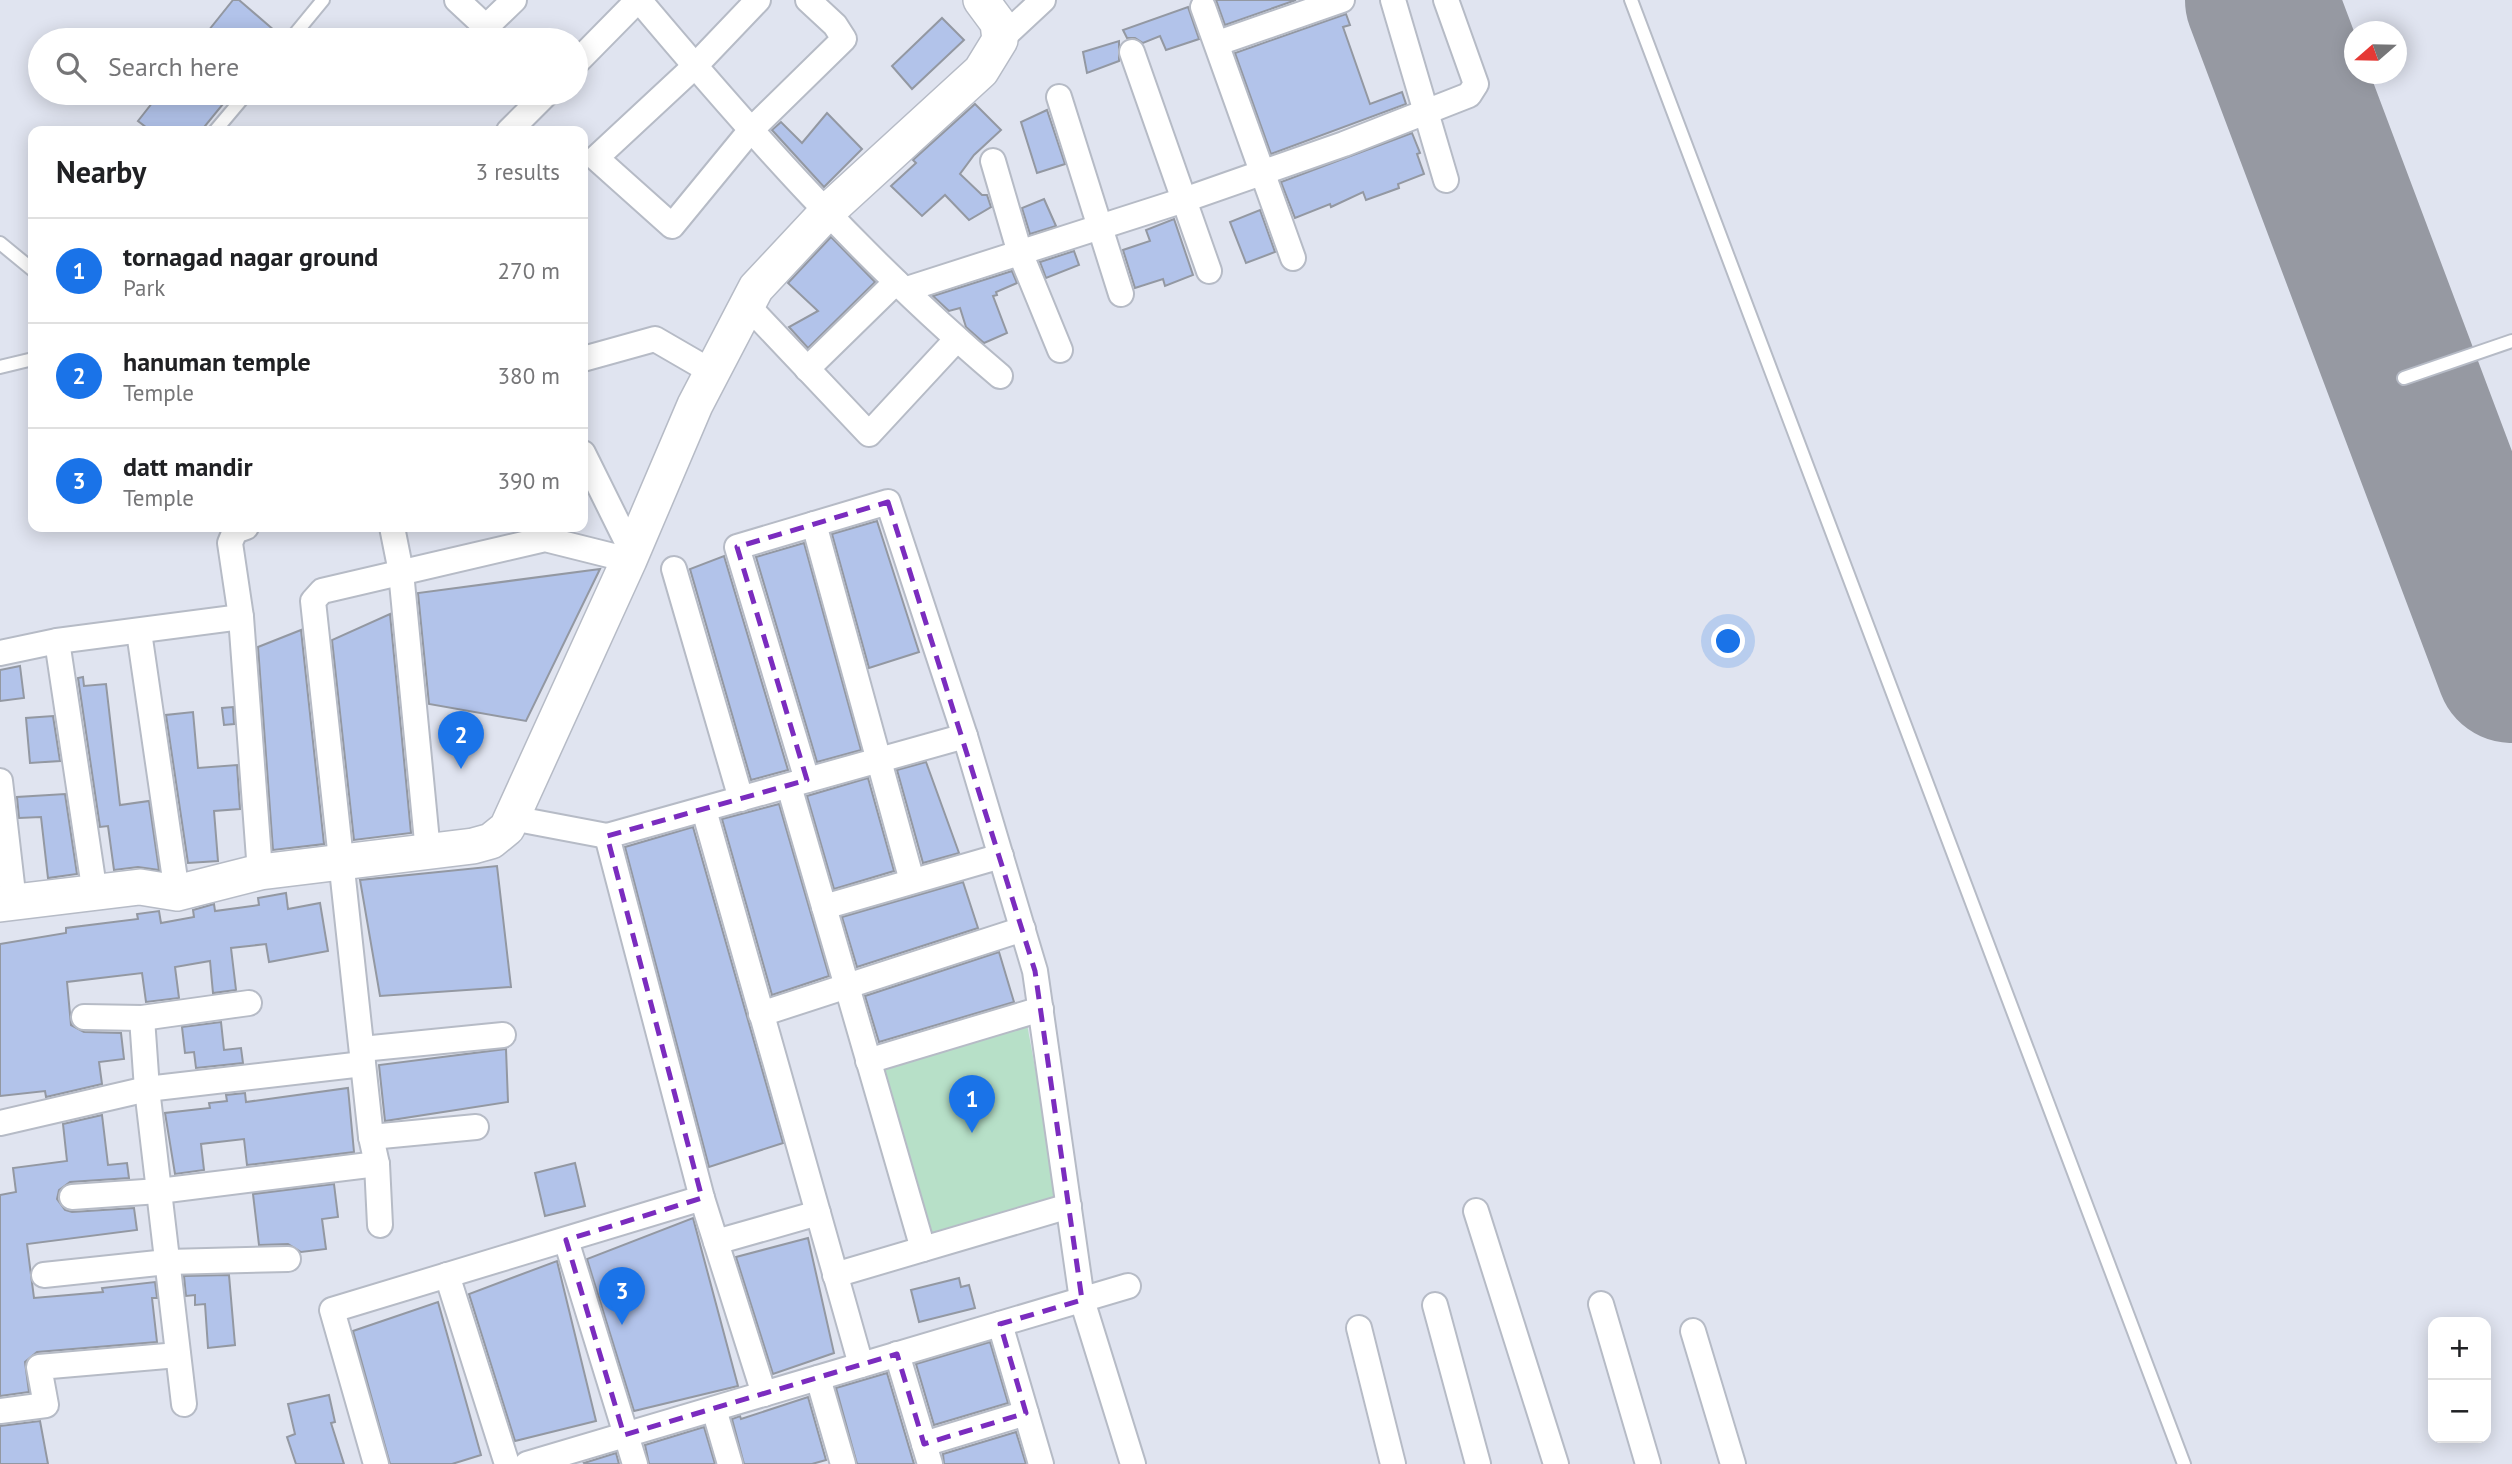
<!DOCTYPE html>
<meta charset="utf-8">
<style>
body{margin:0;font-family:"PT Sans",sans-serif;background:#f6f6f6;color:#202124}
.controls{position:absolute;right:21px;bottom:21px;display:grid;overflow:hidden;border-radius:14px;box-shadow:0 4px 18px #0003}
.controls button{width:63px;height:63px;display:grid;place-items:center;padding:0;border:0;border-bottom:2px solid #e0e0e0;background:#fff;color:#202124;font:35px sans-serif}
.compass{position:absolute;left:2344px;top:21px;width:63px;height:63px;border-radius:50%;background:#fff;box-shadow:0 4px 18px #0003;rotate:250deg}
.you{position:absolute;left:1729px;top:642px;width:24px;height:24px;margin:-18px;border:5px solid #fff;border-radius:50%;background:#1a73e8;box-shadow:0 0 0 10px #1a73e833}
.badge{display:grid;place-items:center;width:46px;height:46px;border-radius:50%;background:#1a73e8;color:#fff;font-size:23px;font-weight:700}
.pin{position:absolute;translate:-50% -58px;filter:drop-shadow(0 2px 4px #0008)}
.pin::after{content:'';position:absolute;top:37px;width:24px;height:21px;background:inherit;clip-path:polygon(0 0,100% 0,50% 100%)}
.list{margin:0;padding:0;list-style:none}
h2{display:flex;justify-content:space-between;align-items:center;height:91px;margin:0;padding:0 28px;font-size:30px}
h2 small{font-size:23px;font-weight:400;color:#757577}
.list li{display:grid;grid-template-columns:46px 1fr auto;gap:21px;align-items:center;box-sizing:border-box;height:105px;padding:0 28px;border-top:2px solid #e0e0e0}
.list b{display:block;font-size:26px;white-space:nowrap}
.list p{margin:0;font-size:23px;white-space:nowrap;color:#757577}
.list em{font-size:23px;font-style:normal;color:#757577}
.icon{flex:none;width:38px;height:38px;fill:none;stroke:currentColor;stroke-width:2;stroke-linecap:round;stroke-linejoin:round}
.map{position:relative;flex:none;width:2512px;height:1464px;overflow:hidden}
.search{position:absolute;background:#fff;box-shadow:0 4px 18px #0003;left:28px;top:28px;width:560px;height:77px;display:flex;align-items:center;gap:18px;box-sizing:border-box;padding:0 24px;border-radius:38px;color:#757577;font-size:26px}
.panel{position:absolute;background:#fff;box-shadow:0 4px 18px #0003;left:28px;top:126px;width:560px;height:406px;border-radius:14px}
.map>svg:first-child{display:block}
.green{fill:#b7e0c8}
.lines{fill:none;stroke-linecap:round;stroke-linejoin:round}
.runway{stroke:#9699a2;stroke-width:152}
.building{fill:#b2c3ea;stroke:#9398a2;stroke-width:2}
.lane-casing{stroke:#b6bbc6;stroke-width:16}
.street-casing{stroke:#b6bbc6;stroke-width:28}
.secondary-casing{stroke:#b6bbc6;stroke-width:38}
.lane{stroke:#fff;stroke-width:12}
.street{stroke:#fff;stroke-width:24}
.secondary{stroke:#fff;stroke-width:35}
.marked{fill:none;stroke:#7b2cbf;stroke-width:5;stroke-dasharray:14 9;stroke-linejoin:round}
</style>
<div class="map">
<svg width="2512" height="1464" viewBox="0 0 2512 1464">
<rect width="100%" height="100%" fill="#e0e4f0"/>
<polygon class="green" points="1027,1024 1059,1198 929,1239 877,1067"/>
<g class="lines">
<polyline class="runway" points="2261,0 2512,667"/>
</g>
<g class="building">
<polygon points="233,0 239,0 282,37 281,40 201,40"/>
<polygon points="1216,0 1296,0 1225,25"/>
<polygon points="1188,7 1199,39 1166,50 1160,36 1143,43 1135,38 1127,38 1123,30"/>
<polygon points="1346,14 1350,25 1343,27 1370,104 1402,92 1406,104 1271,154 1235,53"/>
<polygon points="942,18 964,40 912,89 892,66"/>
<polygon points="1119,41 1119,61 1087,73 1083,52"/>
<polygon points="160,93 232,93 201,131 151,131 138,121"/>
<polygon points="975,104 1001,130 974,155 960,174 982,195 987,195 991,207 969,220 945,195 922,216 891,186 916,163 913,160"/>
<polygon points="1047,110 1065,164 1037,173 1021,122"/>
<polygon points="827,113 862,149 824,187 772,130 781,122 802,143"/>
<polygon points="1412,133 1420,153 1417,154 1424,174 1398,184 1399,188 1366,200 1363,192 1331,207 1330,204 1295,218 1281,182"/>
<polygon points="1044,199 1056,226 1030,234 1022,208"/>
<polygon points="1260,210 1275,252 1246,263 1230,222"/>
<polygon points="1174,219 1193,275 1165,286 1163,279 1135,288 1123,250 1150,241 1146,230"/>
<polygon points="831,237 875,282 808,348 789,327 818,311 788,283"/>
<polygon points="1074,251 1079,265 1046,278 1040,262"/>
<polygon points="1012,271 1017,283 996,292 997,295 993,296 1007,333 984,343 966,327 960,308 949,311 933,296"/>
<polygon points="877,521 919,652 869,668 832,534"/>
<polygon points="804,543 861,750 817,762 756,557"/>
<polygon points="724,556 788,770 751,780 690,569"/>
<polygon points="600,569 526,721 429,704 418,593"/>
<polygon points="390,614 411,833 354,840 332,640"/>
<polygon points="301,630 324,844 273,850 258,647"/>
<polygon points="20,666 24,698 0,701 0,670"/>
<polygon points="83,677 84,686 106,684 120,805 149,801 159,870 138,867 114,870 108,826 100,827 78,678"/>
<polygon points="233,707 234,724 224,725 222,708"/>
<polygon points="193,712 198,768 237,765 240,809 214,811 218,861 188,863 166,715"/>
<polygon points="53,716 60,761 30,763 26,718"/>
<polygon points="926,762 959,853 923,863 897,770"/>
<polygon points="868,778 894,871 834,889 807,796"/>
<polygon points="65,794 77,874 48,878 41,817 19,818 17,797"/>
<polygon points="779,804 829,976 772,995 722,819"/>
<polygon points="693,827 783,1143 709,1167 625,847"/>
<polygon points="497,866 511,987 380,996 360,880"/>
<polygon points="963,882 978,928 857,967 842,917"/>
<polygon points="286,893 288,909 320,903 328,951 269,962 266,944 231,948 236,990 213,993 210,961 175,967 179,998 146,1002 142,973 67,982 71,1025 84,1032 121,1033 124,1059 99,1062 102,1084 46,1097 45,1091 0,1096 0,944 66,933 66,928 138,919 137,914 159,911 161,923 194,917 193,910 214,904 215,911 259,905 258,898"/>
<polygon points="999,952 1014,1002 879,1042 865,996"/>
<polygon points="221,1022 224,1050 241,1048 243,1063 196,1068 194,1052 185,1053 182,1027"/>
<polygon points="506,1049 508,1102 385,1121 379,1065"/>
<polygon points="348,1088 354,1152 247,1165 244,1139 201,1144 204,1170 175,1174 165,1113 210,1108 209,1103 227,1101 226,1095 245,1093 246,1102"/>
<polygon points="102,1115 108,1165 127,1163 129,1178 70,1182 59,1190 57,1199 65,1210 72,1212 134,1208 137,1230 27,1244 34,1298 103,1292 102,1288 155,1282 157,1298 152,1298 157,1342 37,1352 25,1362 29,1392 0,1396 0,1195 16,1192 13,1168 67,1161 63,1124"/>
<polygon points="575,1163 585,1206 545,1216 535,1173"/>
<polygon points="334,1184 338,1217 322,1219 326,1249 301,1252 288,1244 259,1245 253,1194"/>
<polygon points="693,1218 738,1386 634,1411 587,1259"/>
<polygon points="808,1238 834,1353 773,1374 736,1257"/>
<polygon points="557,1261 596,1421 515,1441 469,1294"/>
<polygon points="229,1275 235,1345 208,1348 205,1304 195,1305 195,1295 186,1296 184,1276"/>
<polygon points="959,1278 961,1287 969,1285 975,1308 919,1322 911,1290"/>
<polygon points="438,1302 481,1455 452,1464 390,1464 353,1331"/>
<polygon points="990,1342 1008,1403 934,1425 916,1364"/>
<polygon points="887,1373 914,1464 857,1464 836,1388"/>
<polygon points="329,1395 335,1422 331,1423 344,1464 296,1464 287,1437 295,1434 288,1404"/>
<polygon points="808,1397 826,1460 812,1464 744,1464 732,1419 740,1416 741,1419"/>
<polygon points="40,1421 48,1464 0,1464 0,1426"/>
<polygon points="704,1427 715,1464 649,1464 645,1445"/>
<polygon points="1016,1432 1026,1464 944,1464 943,1454"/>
<polygon points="616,1453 619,1464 585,1464 584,1463"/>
</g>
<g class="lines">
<g class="lane-casing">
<g id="lane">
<polyline points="1631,0 2184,1464"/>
<polyline points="290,40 323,0"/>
<polyline points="215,131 247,93"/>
<polyline points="0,243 33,270"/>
<polyline points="0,367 33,359"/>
<polyline points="2404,378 2512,341"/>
</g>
</g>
<g class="street-casing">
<g id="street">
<polyline points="457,0 486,27 514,0"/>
<path d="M639,0C751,133 867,264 1000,376"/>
<polyline points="758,0 695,66 596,158 672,226 750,131 844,39 835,25 808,0"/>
<polyline points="1393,0 1446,180"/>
<polyline points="1203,7 1293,258"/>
<polyline points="1000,40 1043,0"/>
<polyline points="1218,43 1342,0"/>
<polyline points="1132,52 1209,271"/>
<polyline points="576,63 638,0"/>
<polyline points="1059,97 1121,294"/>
<polyline points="509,131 547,93"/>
<polyline points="993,161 1019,250 1060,350"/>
<polyline points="907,289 1184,200 1344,144 1469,95 1476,84 1446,0"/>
<polyline points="747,305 869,434 957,339"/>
<polyline points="583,359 655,339 712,372"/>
<polyline points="807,369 896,282"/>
<polyline points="583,453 632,552"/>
<polyline points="814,524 912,881"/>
<polyline points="246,527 235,531 230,543 241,617 260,872"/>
<polyline points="392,527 401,572 428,852"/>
<polyline points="674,569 741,799"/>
<polyline points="139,632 177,893"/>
<polyline points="57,641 95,894"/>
<polyline points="0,653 57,641 241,617"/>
<polyline points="807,780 737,547 888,502 965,736 1035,971 1082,1300 1133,1464"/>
<polyline points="0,781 14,902"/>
<polyline points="789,786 923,1249"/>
<polyline points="704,810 861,1365"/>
<polyline points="512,818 607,836"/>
<polyline points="824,907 1001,856"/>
<polyline points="761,1014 1023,929"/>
<polyline points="84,1017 142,1018 249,1003"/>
<polyline points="142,1018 147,1089 184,1404"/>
<polyline points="362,1049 503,1035"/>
<polyline points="868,1061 1041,1009"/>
<polyline points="0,1123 147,1089 363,1064"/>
<polyline points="371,1137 476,1127"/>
<polyline points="72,1197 159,1191 377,1164"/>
<polyline points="1476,1211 1556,1464"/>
<polyline points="380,1225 377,1164 371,1137 313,601 322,591 545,539 629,560"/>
<polyline points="566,1240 635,1464"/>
<polyline points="716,1242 818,1213"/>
<polyline points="44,1275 167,1262 288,1259"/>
<polyline points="447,1275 507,1464"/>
<polyline points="835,1275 1069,1206"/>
<polyline points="1601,1304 1648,1464"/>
<polyline points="1435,1305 1478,1464"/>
<polyline points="1000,1324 1041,1464"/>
<polyline points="1359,1328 1393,1464"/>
<polyline points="1693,1331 1733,1464"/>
<polyline points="897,1354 930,1464"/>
<polyline points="818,1378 843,1464"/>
<polyline points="764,1394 702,1198 607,836 965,736"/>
<polyline points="714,1409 730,1464"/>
<polyline points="0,1411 46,1405 39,1367 178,1355"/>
<polyline points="924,1444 1026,1413"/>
<polyline points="376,1464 332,1310 702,1198"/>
<polyline points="527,1464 1128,1286"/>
</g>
</g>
<g class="secondary-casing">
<polyline id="secondary" points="0,904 140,887 177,893 260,872 473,846 491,841 507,828 629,560 695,405 756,288 828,211 981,71 1000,40 998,23 981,0"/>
</g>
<use href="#lane" class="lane"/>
<use href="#street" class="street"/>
<use href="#secondary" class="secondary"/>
</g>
<path class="marked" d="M888,502L1035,971L1082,1300L1000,1324L1026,1413L924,1444L897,1354L624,1435L566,1240L702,1198L607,836L807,780L737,547Z"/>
</svg>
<div class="controls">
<button>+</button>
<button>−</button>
</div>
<svg class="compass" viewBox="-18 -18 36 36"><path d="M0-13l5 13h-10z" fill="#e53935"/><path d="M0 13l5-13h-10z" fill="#757577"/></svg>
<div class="you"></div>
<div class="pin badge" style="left:972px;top:1133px">1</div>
<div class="pin badge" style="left:461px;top:769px">2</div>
<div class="pin badge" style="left:622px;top:1325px">3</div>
<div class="search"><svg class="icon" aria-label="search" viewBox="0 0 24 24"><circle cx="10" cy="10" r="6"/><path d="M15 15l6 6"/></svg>Search here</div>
<section class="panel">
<h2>Nearby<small>3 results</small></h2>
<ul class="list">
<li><span class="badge">1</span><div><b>tornagad nagar ground</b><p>Park</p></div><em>270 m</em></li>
<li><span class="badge">2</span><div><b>hanuman temple</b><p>Temple</p></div><em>380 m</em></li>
<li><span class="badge">3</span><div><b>datt mandir</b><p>Temple</p></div><em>390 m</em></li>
</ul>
</section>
</div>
